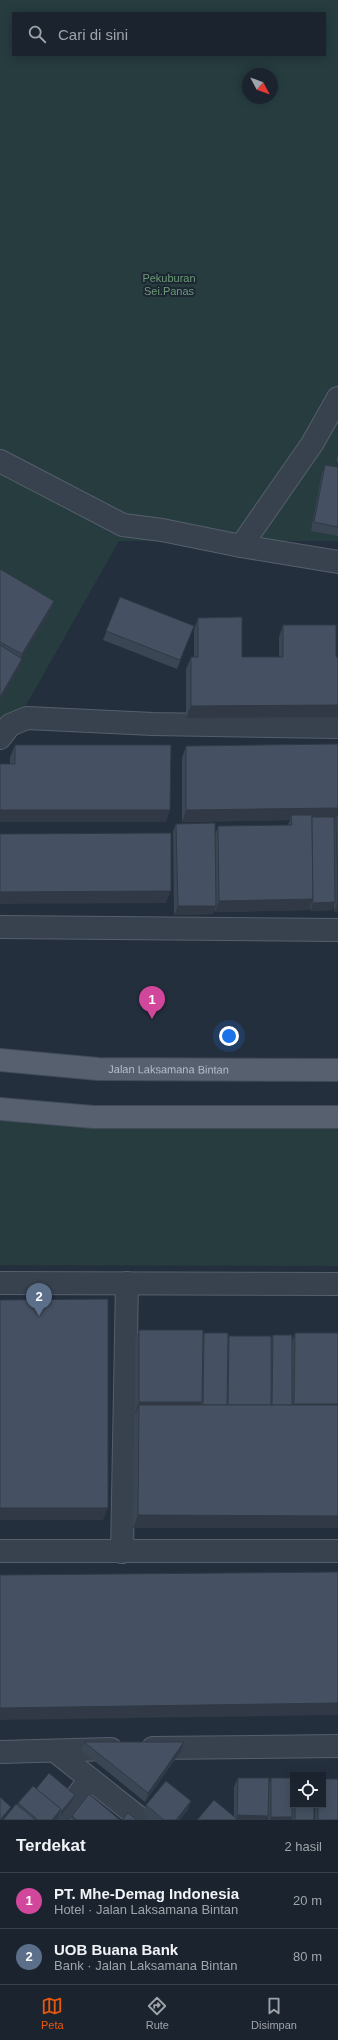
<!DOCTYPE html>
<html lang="id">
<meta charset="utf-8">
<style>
body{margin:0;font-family:Helvetica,sans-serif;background:#242b36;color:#f1f3f6}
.controls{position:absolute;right:12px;bottom:12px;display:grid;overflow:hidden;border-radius:0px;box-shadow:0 2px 10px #0003}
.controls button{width:36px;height:36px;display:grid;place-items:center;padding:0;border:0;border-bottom:1px solid #39404a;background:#1b232e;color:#f1f3f6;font:20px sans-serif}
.compass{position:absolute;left:242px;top:68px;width:36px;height:36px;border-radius:50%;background:#1b232e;box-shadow:0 2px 10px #0003;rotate:131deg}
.you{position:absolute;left:229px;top:1036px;width:14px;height:14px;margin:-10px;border:3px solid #fff;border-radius:50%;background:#1a73e8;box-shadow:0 0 0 6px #1a73e833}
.badge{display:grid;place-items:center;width:26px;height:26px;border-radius:50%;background:#ea580c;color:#fff;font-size:13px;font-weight:700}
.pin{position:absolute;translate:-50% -33px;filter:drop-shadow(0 1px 2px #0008)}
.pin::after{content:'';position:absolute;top:21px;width:14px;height:12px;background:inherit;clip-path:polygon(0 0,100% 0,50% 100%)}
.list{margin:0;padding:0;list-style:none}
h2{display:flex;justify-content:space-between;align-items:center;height:52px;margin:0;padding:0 16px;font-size:17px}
h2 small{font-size:13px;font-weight:400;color:#a0a4aa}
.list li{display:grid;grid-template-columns:26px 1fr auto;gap:12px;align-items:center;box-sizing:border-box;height:56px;padding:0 16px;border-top:1px solid #39404a}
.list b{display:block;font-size:15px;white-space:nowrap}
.list p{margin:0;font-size:13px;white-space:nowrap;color:#a0a4aa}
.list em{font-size:13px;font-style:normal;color:#a0a4aa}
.icon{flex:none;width:22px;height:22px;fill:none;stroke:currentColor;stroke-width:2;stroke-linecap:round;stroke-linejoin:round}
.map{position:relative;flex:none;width:338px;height:1820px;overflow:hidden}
.search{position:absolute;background:#1b232e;box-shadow:0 2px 10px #0003;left:12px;right:12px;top:12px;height:44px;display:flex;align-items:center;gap:10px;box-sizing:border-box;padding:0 14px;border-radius:0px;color:#a0a4aa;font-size:15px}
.sheet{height:164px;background:#1b232e}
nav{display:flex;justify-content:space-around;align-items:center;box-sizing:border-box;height:56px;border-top:1px solid #39404a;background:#1b232e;font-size:11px;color:#a0a4aa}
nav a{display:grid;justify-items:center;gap:2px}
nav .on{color:#ea580c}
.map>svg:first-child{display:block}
.green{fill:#263c3f;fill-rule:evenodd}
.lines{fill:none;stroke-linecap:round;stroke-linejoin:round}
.minor-casing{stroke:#565f6c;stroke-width:24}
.major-casing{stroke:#414a57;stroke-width:24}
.minor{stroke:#38414e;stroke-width:22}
.major{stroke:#56606e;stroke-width:22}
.wall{fill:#3b4654}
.shaded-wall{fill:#303945}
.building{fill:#455162;stroke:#303945}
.labels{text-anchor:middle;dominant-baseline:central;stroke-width:4;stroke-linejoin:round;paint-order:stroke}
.park-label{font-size:11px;fill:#6b9a76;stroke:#1d2633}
.street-label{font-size:11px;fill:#b4bcc9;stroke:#1d2633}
</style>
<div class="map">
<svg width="338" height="1820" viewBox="0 0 338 1820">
<rect width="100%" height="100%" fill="#242f3e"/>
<g class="green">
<path d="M0,0H338V541H119L0,751ZM13,13H325V55H13ZM248,74H272V98H248Z"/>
<polygon points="0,1115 338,1127 338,1266 0,1265"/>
</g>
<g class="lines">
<g class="minor-casing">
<g id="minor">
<polyline points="338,398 312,444 241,546 338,562"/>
<polyline points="0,461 123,525 162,530 241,546"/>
<polyline points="0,738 10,725 27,718 153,724 338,727"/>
<polyline points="0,927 338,930"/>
<polyline points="0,1283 338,1284"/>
<polyline points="0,1551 338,1551"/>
<polyline points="122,1552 127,1283"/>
<polyline points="153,1748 338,1746"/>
<polyline points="55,1751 142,1820"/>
<polyline points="0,1752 111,1749"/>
<polyline points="59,1820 90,1779"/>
</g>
</g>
<g class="major-casing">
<g id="major">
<path id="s1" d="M0,1060L98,1069L338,1070"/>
<polyline points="0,1109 93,1117 338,1117"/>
</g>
</g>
<use href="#minor" class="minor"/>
<use href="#major" class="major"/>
</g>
<g class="wall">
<polygon points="338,455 338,462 336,460"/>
<polygon points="325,465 338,467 338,536 311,531 322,473"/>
<polygon points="0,569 54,601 50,612 22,658 19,669 0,701"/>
<polygon points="120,597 194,626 177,669 103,640"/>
<polygon points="198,618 242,657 279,657 279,637 283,625 336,657 186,718 186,669 191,657 194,657 194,630"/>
<polygon points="338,744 338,912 334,912 334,906 332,910 310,911 310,908 309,910 215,912 215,909 213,914 174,915 173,832 176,824 215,835 218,826 288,825 290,820 182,822 182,758 186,746"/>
<polygon points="15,745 166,822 10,764 10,757"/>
<polygon points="139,1330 203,1335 204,1333 228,1340 229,1336 271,1339 273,1335 292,1342 295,1333 338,1528 133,1528 134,1417 136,1413 135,1413 135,1340"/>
<polygon points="84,1742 181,1751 145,1802 81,1750"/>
<polygon points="238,1778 269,1784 271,1778 292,1786 293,1784 293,1805 314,1805 314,1820 292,1820 292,1818 291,1820 268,1820 268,1818 197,1820 234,1817 234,1787"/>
<polygon points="36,1789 73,1800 60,1817 58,1816 56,1820 3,1820 17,1805 18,1803"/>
<polygon points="146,1805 188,1810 179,1820 150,1820 143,1814"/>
<polygon points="315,1805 323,1805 338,1820 315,1820"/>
</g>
<g class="shaded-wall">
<polygon points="54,601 50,612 18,665 22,654"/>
<polygon points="22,659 19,669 0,701 0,697"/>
<polygon points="338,705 338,717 186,718 191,706"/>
<polygon points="338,808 338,820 336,816 335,820 312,820 291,815 290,820 182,822 186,810"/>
<polygon points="0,810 170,810 166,822 0,822"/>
<polygon points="171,891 166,903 0,904 0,892"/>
<polygon points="313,899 309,910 215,912 219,901"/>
<polygon points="335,902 332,910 310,911 313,903"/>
<polygon points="338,902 338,912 334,912"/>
<polygon points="178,906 216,906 213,914 174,915"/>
<polygon points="139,1402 202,1402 198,1413 139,1405 136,1413 135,1413"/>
<polygon points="294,1404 338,1404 338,1414 290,1415"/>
<polygon points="0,1508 108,1508 103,1520 0,1520"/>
<polygon points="138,1515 338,1516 338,1528 133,1528"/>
<polygon points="338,1703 338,1715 0,1720 0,1708"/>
<polygon points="184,1742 181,1751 145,1802 148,1793"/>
<polygon points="75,1795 73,1800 60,1817 61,1812"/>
<polygon points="191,1801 188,1810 179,1820 176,1820"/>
<polygon points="11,1807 9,1811 2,1820 0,1820"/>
<polygon points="61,1809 58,1818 56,1820 52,1820"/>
<polygon points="237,1815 268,1816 267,1820 236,1820"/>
<polygon points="271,1817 292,1817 291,1820 270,1820"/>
</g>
<g class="building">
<polygon points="325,465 338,467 338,527 314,522"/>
<polygon points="0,569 54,601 22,654 0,642"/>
<polygon points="120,597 194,626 180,660 106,631"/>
<polygon points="242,617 242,657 283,657 283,625 336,625 336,657 338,657 338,705 191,706 191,657 198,657 198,618"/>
<polygon points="0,645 22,659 0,697"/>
<polygon points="338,744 338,808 186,810 186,746"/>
<polygon points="15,745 171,745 170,810 0,810 0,764 15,764"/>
<polygon points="291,815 312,815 313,899 219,901 218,826 292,825"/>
<polygon points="336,816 338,816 338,902"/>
<polygon points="312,817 334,817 335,902 313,903"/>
<polygon points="215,823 216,906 178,906 176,824"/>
<polygon points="171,833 171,891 0,892 0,834"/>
<polygon points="108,1299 108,1508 0,1508 0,1300"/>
<polygon points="139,1330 203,1330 202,1402 139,1402"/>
<polygon points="204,1333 228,1333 227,1405 203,1405"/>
<polygon points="295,1333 338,1333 338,1404 294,1404"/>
<polygon points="273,1335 292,1335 292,1405 272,1405"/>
<polygon points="229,1336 271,1336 271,1405 228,1405"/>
<polygon points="139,1405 338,1405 338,1516 138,1515"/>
<polygon points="338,1572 338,1703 0,1708 0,1575"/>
<polygon points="84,1742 184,1742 148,1793"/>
<polygon points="49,1773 75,1795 61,1812 60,1811 61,1809 36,1789"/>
<polygon points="238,1778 269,1778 268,1816 237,1815"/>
<rect x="271" y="1778" width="21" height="39"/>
<polygon points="323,1779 338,1779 338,1820 318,1820 318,1805 323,1805"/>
<polygon points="166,1781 191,1801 176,1820 164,1820 146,1805"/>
<polygon points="33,1786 61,1809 52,1820 38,1820 18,1803"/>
<polygon points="89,1794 120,1820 77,1820 72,1816"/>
<polygon points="0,1797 11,1807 0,1820"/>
<polygon points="214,1800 238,1820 197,1820"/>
<polygon points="16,1804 36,1820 3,1820"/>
<rect x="295" y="1805" width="19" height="15"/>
<polygon points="128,1813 137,1820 122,1820"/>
<polygon points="71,1817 75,1820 68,1820"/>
</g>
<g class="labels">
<g class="park-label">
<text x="169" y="278">Pekuburan<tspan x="169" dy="13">Sei.Panas</tspan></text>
</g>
<g class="street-label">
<text stroke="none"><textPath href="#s1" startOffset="169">Jalan Laksamana Bintan</textPath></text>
</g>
</g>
</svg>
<div class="controls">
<button><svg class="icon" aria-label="locate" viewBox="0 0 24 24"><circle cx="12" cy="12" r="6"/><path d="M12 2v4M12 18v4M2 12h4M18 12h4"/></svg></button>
</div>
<svg class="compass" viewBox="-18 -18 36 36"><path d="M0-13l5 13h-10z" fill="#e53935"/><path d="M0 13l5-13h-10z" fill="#a0a4aa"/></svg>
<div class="you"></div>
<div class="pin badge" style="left:152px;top:1019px;background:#d1479c">1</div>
<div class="pin badge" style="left:39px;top:1316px;background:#5c6f8a">2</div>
<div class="search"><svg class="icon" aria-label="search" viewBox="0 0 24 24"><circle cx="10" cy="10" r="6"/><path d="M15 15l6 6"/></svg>Cari di sini</div>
</div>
<section class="sheet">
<h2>Terdekat<small>2 hasil</small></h2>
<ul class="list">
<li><span class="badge" style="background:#d1479c">1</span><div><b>PT. Mhe-Demag Indonesia</b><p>Hotel · Jalan Laksamana Bintan</p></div><em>20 m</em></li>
<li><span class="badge" style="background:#5c6f8a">2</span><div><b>UOB Buana Bank</b><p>Bank · Jalan Laksamana Bintan</p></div><em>80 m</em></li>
</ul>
</section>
<nav>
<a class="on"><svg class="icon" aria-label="map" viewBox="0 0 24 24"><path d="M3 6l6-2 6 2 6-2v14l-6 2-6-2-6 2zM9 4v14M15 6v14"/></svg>Peta</a>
<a><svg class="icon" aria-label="directions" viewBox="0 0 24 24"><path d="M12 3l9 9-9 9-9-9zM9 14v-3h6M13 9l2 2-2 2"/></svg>Rute</a>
<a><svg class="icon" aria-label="saved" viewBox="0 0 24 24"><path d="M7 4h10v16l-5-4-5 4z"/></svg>Disimpan</a>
</nav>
